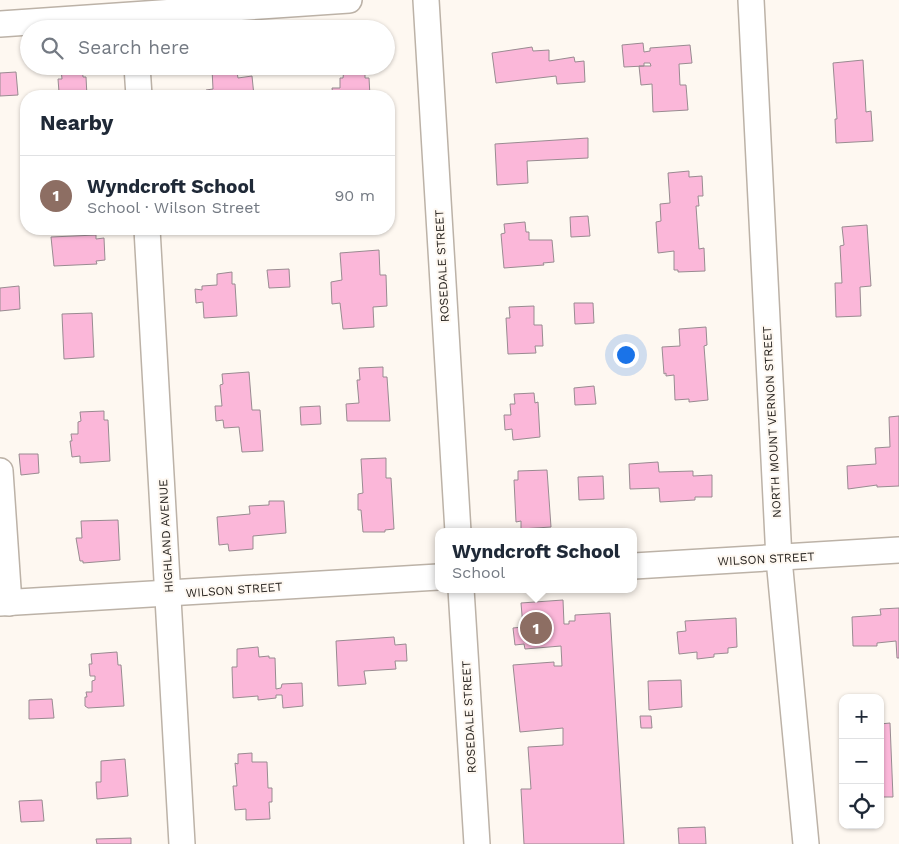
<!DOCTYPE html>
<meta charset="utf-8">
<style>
body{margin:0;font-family:"Work Sans",sans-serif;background:#f6f6f7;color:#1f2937}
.controls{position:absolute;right:15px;bottom:15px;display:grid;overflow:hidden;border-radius:10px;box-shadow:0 1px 4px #0004}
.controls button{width:45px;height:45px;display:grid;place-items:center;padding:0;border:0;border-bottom:1px solid #e0e1e3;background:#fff;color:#1f2937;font:25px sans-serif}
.you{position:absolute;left:625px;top:354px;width:18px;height:18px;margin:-12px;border:4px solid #fff;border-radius:50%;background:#1a73e8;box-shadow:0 0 0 8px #1a73e833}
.badge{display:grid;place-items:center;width:32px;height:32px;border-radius:50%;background:#b14a26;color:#fff;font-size:16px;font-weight:700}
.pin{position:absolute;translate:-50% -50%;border:2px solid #fff;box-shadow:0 1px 5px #0006}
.popup{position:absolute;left:435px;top:528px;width:202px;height:65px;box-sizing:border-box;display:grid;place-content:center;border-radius:10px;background:#fff;filter:drop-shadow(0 1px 4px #0005);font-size:16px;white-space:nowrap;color:#747a83}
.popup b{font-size:19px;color:#1f2937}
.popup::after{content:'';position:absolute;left:50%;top:100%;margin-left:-10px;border:10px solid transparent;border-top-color:#fff}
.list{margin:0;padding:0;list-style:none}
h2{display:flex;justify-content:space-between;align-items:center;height:65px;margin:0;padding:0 20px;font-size:21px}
h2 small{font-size:16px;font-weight:400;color:#747a83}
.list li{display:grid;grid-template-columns:32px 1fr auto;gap:15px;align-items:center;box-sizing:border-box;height:80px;padding:0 20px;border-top:1px solid #e0e1e3}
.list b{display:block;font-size:19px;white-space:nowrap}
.list p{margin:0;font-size:16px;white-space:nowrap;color:#747a83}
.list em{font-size:16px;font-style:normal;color:#747a83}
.icon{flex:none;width:28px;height:28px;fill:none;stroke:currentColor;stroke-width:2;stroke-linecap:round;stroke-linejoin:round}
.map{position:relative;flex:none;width:899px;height:844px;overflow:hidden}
.search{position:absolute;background:#fff;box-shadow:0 1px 4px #0004;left:20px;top:20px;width:375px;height:55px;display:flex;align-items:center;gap:12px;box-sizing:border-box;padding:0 18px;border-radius:28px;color:#747a83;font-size:19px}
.panel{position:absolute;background:#fff;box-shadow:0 1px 4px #0004;left:20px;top:90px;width:375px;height:145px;border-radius:20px}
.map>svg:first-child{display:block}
.building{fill:#fbb7d9;stroke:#998b91}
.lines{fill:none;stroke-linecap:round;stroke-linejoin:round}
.minor-casing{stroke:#bcb2a7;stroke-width:28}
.minor{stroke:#fff;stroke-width:25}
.labels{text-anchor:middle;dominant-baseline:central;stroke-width:4;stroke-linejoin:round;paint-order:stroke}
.street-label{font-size:12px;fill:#27231f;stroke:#fef8f1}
</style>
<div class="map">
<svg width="899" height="844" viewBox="0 0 899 844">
<rect width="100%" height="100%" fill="#fef8f1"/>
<g class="building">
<polygon points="643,43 644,52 650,51 650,48 690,45 692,63 679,64 680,85 686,85 688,110 653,112 652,84 641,85 639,66 651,66 650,63 644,63 644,66 624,67 622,45"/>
<polygon points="532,47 533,51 549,50 549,61 574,57 575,62 584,61 585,82 557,84 556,76 496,83 492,53"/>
<polygon points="863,60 866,112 871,111 873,141 836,143 835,119 837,119 833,63"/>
<polygon points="82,66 83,77 86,77 87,96 45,96 45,93 59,92 58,79 62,79 61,69"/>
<polygon points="210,66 236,66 238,78 252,76 254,96 207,96 206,90 213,89 212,69 210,69"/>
<polygon points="365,67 365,78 369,78 370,96 333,96 332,88 340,88 340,78 343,78 344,69"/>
<polygon points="16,72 18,95 0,96 0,73"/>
<polygon points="588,138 588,158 527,161 528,183 497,185 495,144"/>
<polygon points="689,171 689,177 702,176 703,196 698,196 699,206 696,206 699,249 704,248 705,271 678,272 678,270 674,270 674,251 658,253 656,222 661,221 660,204 670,203 668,173"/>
<polygon points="588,216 590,236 571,237 570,217"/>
<polygon points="525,222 526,232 529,232 529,240 552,240 554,262 543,263 544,265 504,268 501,234 505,233 504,224"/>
<polygon points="867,225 871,286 860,287 861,316 836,317 835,283 842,283 840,246 844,245 842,227"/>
<polygon points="96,235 96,239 104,238 105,260 96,261 97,264 54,266 51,237"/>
<polygon points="379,250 380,275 386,275 387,306 373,307 374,327 343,329 340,303 332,304 331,282 342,280 340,253"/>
<polygon points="289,269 290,287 269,288 267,270"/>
<polygon points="232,272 232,284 235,284 237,316 204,318 203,302 196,303 195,289 202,290 202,286 217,285 217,274"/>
<polygon points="19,286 20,309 0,311 0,288"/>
<polygon points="574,303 593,303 594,323 575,324"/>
<polygon points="534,306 534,325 542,325 543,346 535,346 536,353 508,354 506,318 510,318 509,307"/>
<polygon points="92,313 94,357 64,359 62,314"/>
<polygon points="706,327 707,345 704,346 708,400 689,402 689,399 675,400 674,375 666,376 666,373 664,374 662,347 680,346 679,329"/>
<polygon points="383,367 383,377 387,377 390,421 347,421 346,404 359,403 357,380 360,380 359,368"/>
<polygon points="249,372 252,410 260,410 263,451 242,452 239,427 224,428 223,420 216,421 215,406 222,406 220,385 223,384 222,374"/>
<polygon points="594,386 596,404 575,405 574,388"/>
<polygon points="534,393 535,403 538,402 540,437 513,440 512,429 505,430 504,415 511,415 510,404 515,404 514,394"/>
<polygon points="320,406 321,424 301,425 300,407"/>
<polygon points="104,411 104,420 108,420 110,461 80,463 80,456 72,457 70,441 72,441 71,434 78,434 78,422 81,421 80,412"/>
<polygon points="899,416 899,486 877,487 877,485 848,489 847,466 876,464 875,448 890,447 889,417"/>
<polygon points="19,454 38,454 39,473 21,475"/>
<polygon points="386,458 386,478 391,478 394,529 385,530 385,532 363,532 361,510 358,510 358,494 363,493 361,459"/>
<polygon points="658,462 659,472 693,471 693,476 712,475 712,497 695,497 695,500 660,502 659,488 630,489 629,464"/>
<polygon points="547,470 551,527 521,529 521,521 516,522 514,480 518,480 518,471"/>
<polygon points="603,476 604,499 579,500 578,477"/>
<polygon points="269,501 284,501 286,533 253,536 253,549 229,551 228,544 219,545 217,517 250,514 249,506 269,505"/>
<polygon points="118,520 120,560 83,563 83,561 80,561 76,538 82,538 81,521"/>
<polygon points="563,600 564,624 569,624 569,621 575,621 575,615 610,613 624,844 524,844 521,789 531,789 528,747 563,745 563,728 520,732 513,665 554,662 554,666 562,666 561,646 525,649 524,644 515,645 513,628 523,627 521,603"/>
<polygon points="899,608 899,658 897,658 896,641 877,643 877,646 853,646 852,617 881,615 880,609"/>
<polygon points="736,618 737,647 728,648 728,653 714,654 714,657 697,659 697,652 679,654 677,632 686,631 685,621"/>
<polygon points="394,637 395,645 406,644 407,661 395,661 396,669 364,671 366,684 338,686 336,641"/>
<polygon points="258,647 259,657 269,656 269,658 275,658 276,689 281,688 282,684 302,683 303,706 283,708 282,695 276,695 276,698 258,700 258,696 233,698 232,667 237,667 237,649"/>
<polygon points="117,652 118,665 121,665 124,706 88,708 85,706 85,697 87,697 86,692 92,692 92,681 95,680 95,676 90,676 89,664 92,664 91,654"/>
<polygon points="681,680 682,707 649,710 648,681"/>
<polygon points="52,699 54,718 29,719 29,700"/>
<polygon points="640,716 651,716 652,728 641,728"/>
<polygon points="890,723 893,797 880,797 880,724"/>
<polygon points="252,753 252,762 267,762 268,788 272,788 272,802 269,802 270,819 246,820 246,809 235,810 233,786 237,786 235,763 238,764 238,754"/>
<polygon points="125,759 128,796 97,799 96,782 101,782 101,761"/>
<polygon points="42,800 44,821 21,822 19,801"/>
<polygon points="705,827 706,844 679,844 678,828"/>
<polygon points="131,838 131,844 97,844 96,839"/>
</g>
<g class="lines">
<g class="minor-casing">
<g id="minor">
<polyline points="426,0 458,532"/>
<polyline points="751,0 779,559 806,844"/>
<polyline points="0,24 349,0"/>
<polyline points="137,66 139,96"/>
<polyline points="147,229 182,844"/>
<polyline points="0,471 9,603"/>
<polyline points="634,566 899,550"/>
<polyline points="461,589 477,844"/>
<polyline points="0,603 438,577"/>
</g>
</g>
<use href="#minor" class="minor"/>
</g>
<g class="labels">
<g class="street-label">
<text transform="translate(442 266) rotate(-93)">ROSEDALE STREET</text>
<text transform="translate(772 422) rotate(-93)">NORTH MOUNT VERNON STREET</text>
<text transform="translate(166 536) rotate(-93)">HIGHLAND AVENUE</text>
<text transform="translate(766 559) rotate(-3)">WILSON STREET</text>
<text transform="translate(234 590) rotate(-4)">WILSON STREET</text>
<text transform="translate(469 717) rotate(-93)">ROSEDALE STREET</text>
</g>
</g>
</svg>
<div class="controls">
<button>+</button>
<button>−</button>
<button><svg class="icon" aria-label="locate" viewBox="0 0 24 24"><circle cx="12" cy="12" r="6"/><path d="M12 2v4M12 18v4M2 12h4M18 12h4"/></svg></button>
</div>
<div class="you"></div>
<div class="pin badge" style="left:536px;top:628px;background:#8d6e63">1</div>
<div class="popup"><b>Wyndcroft School</b>School</div>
<div class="search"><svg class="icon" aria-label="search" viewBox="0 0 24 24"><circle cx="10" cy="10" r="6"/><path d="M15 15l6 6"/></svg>Search here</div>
<section class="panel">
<h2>Nearby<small></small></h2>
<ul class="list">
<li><span class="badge" style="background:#8d6e63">1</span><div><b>Wyndcroft School</b><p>School · Wilson Street</p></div><em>90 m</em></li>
</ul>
</section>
</div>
